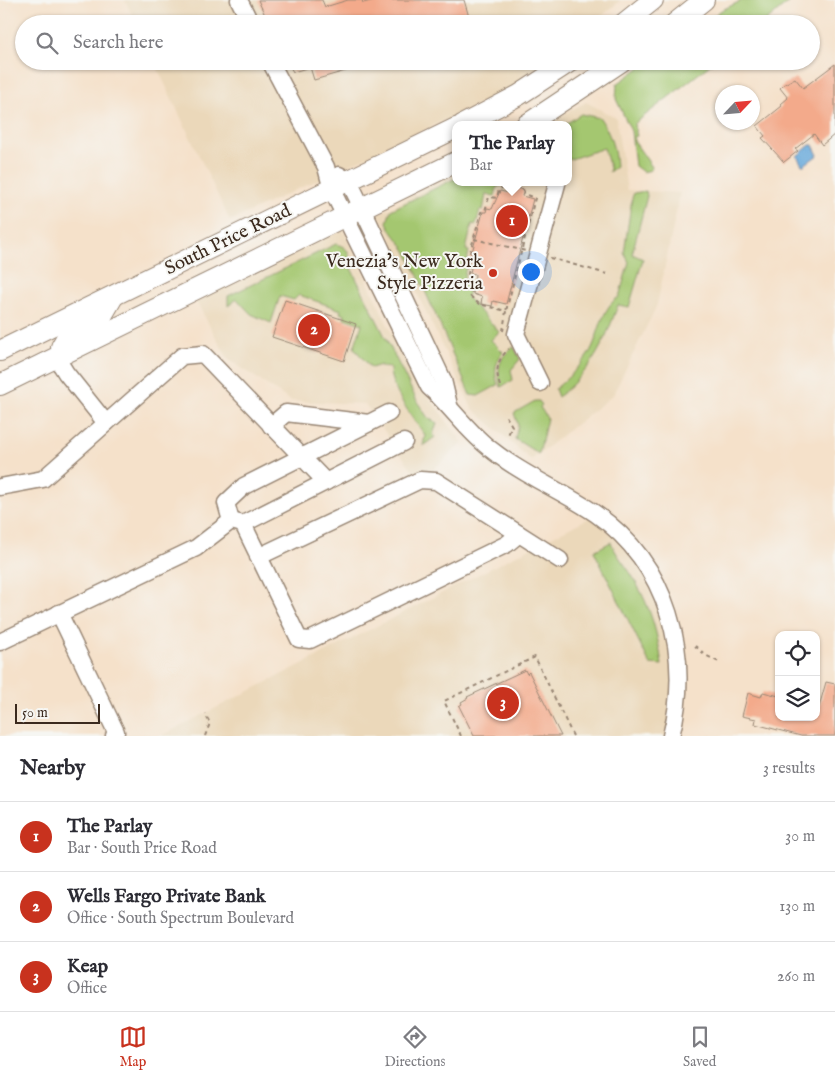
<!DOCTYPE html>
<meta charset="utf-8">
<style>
body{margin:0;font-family:"IM FELL English",serif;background:#f2f2f3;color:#2b2b33}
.controls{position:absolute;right:15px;bottom:15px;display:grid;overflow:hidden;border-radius:10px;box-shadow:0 1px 4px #0004}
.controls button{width:45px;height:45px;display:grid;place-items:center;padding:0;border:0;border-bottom:1px solid #e1e1e2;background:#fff;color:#2b2b33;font:25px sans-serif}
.compass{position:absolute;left:715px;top:85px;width:45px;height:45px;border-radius:50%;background:#fff;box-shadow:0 1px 4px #0004;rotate:64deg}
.scale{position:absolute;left:15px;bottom:12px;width:85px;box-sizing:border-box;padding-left:5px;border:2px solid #3b2a1e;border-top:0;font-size:14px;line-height:18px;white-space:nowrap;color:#3b2a1e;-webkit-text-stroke:4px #f6f6f2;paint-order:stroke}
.you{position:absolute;left:530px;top:271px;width:18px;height:18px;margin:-12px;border:4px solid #fff;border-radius:50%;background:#1a73e8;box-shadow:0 0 0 8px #1a73e833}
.badge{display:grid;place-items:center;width:32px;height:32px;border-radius:50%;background:#c8321e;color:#fff;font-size:16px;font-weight:700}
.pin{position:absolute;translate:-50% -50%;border:2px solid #fff;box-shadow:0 1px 5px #0006}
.popup{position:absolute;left:452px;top:121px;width:120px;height:65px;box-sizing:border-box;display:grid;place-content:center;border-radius:10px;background:#fff;filter:drop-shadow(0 1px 4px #0005);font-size:16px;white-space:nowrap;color:#7c7c81}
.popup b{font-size:19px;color:#2b2b33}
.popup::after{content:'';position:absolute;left:50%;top:100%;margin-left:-10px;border:10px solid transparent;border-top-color:#fff}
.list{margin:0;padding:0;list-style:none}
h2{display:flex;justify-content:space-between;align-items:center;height:65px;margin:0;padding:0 20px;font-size:21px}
h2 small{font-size:16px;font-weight:400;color:#7c7c81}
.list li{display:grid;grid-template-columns:32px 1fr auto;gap:15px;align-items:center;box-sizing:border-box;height:70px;padding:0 20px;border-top:1px solid #e1e1e2}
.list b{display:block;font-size:19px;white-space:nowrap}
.list p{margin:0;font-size:16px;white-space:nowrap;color:#7c7c81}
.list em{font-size:16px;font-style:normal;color:#7c7c81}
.icon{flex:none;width:28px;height:28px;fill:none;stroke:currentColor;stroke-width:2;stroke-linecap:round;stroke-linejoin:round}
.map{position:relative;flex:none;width:835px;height:736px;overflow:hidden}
.search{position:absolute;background:#fff;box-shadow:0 1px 4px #0004;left:15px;right:15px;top:15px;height:55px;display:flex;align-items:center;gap:12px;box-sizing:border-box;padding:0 18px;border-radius:28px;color:#7c7c81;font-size:19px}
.sheet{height:275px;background:#fff}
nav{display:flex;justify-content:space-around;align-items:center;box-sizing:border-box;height:70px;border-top:1px solid #e1e1e2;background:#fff;font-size:14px;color:#7c7c81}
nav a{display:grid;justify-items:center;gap:2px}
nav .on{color:#c8321e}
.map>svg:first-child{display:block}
.built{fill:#ebd8ba}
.green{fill:#a4c770;stroke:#707847}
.water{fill:#66a8da;stroke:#50697c}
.building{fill:#f3aa8b}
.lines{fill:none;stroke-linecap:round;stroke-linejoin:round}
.minor-casing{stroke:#988674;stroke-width:19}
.major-casing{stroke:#988674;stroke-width:22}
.path{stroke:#988674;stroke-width:2;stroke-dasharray:4 4;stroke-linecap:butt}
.minor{stroke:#fff;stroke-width:16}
.major{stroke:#fff;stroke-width:20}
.poi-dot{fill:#c8321e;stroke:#f6f6f2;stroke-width:2}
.labels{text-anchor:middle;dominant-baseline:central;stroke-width:4;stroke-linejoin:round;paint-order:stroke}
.street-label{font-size:19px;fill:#3b2a1e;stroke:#f6f6f2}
.poi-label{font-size:19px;fill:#3b2a1e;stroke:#f6f6f2;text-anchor:end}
</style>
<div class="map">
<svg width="835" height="736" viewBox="0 0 835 736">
<rect width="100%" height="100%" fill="#f6f6f2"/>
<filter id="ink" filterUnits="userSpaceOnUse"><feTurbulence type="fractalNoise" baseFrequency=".02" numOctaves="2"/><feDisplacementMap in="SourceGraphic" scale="10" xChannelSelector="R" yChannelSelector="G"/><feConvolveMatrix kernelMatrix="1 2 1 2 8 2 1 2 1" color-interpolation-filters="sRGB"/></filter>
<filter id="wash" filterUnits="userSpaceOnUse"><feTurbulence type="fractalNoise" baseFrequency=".0096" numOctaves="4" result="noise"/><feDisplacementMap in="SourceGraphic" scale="20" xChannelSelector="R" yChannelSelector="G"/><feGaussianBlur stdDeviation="1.12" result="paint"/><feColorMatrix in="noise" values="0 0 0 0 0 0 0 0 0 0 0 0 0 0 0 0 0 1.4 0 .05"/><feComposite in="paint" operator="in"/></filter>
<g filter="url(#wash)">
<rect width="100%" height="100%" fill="#f5e1ca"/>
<g class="built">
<polygon points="125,0 621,0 592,24 136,24"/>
<polygon points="154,61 545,61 511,89 230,221"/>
<polygon points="586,102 616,118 627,190 680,193 657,305 613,395 531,460 472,408 379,214 456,172 456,182 568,182 568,125 543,125"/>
<polygon points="343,230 410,372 463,443 420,481 365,404 291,401 228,359 196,301"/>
<polygon points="597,514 630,542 676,642 671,736 161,736"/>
</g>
<g class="green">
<polygon points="743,0 791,0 763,24 704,24 720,11"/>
<polygon points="649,61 715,61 634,124 637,136 634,137 634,141 652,167 651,170 643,172 635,166 631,131 616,99 617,84"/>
<path d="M581,114L600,118C610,133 615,148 616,167L609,172L610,168L604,148L568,160V125H564Z"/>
<path d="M456,178V182H511L497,187L495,196L486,194L483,211L480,210L476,225L472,224L466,250L469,251L463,284L470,287L467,297L499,332L491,340L503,352C495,364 494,371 498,385L478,396L470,395C450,348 431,302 409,257C402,241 393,237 387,222L391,210Z"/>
<path d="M646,191L647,196L632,254L643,259L629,307L618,305C603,346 593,369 558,397L555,389C567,379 579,368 588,355C600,337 600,308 619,297L629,262L624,253L632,198L634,193Z"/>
<path d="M336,244C350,248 349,253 350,266L418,403L428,418L437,423L433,435L435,437L423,446L425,435C414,419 389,388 390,368L381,367V365L371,368L354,348L362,324L344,318L345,315L340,313L341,310L299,295L294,300L280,296L271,323L251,314L237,299L228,306V296Z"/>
<path d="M514,347L520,359L511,370L513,380L501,387C496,371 499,355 514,347Z"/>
<polygon points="535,401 539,401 542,405 540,407 547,418 539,454 515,439 518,425 514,413"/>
<path d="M611,542C616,556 628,567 635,581C651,608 658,635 662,665L650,664L594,551Z"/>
</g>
<polygon class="water" points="810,145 813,145 818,155 804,165 802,165 797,156"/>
<g id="blocks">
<g class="building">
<polygon points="258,0 322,0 325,7 348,0 362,0 363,3 375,0 464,0 471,24 269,24"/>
<polygon points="287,61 369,61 370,64 314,80 310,67 293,72"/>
<polygon points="835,64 835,134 822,145 814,134 795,149 798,151 784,162 762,138 765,136 757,126 782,106 781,104 788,98 780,88 783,85 795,78 803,88"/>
<polygon points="511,187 524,190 522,196 533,199 506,304 493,301 492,306 481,304 482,297 473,294 475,274 470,273 471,268 468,267 483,212 486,212 487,208 492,209 500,191 509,193"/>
<polygon points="285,300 356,324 344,361 272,337"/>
<polygon points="525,670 527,674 529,672 561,736 474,736 459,706 462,704 461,702 468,698 467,697"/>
<polygon points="826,682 835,684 835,736 801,736 755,724 756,719 742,716 748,693 761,697 763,692 779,696 779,717 816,717 816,706 819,707"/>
</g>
</g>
</g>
<g filter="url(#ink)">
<use href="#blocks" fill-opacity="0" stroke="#988674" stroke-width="1"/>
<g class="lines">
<g class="minor-casing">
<g id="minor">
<polyline points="239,0 251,24"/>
<path d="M270,61L326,167L332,190L429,387C452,407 468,433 493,451C524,476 563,491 596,514C668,564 692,654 671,736"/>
<polyline points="339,175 349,181 362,208 443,380 449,405"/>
<polyline points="56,357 66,373 106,423"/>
<polyline points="540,383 516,334 557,184"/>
<polyline points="271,426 286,413 369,423"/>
<polyline points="0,487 43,479 182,356 203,354 326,482"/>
<polyline points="231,521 226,503 244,486 389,413"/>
<polyline points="243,524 299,639 310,640 507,544 519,534"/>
<polyline points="258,557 420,480 436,481 560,560"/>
<polyline points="59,613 116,732 114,736"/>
<polyline points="0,642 196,548 231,521 243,524 404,442"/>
</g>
</g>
<g class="major-casing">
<g id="major">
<polyline points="623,24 653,0"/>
<polyline points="674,24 704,0"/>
<polyline points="462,125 519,95 571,61"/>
<polyline points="526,125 622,61"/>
<polyline points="61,347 65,340 102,316 113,297"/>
<polyline points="0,351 456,128"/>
<polyline points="0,385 456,162"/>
</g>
</g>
<g class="path">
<polyline points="474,239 526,251"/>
<polyline points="550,258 607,274"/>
<polyline points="503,331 506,311 479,304 470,296 474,286 466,283 469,269 466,267 481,212 485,211 489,197 497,198 499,189 510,185 523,189 524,194 535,198 506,311"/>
<path d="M500,386C495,370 497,360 509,349"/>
<polyline points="506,416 512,426 508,435"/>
<polyline points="695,646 707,656 719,662"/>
<polyline points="205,736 210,723 205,714"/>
<polyline points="461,736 444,701 535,657 573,736"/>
</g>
<use href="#minor" class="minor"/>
<use href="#major" class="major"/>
</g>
</g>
<circle class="poi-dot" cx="493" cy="273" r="5"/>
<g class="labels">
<g class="street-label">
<text transform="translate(228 240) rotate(-26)">South Price Road</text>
</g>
<g class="poi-label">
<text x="483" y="262">Venezia's New York<tspan x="483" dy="22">Style Pizzeria</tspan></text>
</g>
</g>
</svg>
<div class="controls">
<button><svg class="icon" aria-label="locate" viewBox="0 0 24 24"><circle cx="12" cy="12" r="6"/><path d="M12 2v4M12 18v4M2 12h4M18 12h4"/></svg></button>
<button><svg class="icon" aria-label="layers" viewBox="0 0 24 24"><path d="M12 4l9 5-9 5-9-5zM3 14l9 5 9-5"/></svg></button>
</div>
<svg class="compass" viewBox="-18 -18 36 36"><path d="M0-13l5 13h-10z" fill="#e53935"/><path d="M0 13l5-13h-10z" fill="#7c7c81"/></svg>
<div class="scale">50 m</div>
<div class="you"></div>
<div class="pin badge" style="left:512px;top:221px">1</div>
<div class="popup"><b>The Parlay</b>Bar</div>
<div class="pin badge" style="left:314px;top:330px">2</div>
<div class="pin badge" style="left:503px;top:703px">3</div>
<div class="search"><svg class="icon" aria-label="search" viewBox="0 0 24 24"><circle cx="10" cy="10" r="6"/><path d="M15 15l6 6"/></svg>Search here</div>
</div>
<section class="sheet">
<h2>Nearby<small>3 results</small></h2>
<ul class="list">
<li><span class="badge">1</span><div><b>The Parlay</b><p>Bar · South Price Road</p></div><em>30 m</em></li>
<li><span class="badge">2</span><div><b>Wells Fargo Private Bank</b><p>Office · South Spectrum Boulevard</p></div><em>130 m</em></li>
<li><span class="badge">3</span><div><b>Keap</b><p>Office</p></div><em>260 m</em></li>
</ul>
</section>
<nav>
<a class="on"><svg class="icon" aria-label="map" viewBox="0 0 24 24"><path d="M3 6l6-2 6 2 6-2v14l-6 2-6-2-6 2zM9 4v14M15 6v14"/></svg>Map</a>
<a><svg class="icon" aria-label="directions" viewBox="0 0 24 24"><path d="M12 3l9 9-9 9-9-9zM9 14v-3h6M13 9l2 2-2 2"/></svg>Directions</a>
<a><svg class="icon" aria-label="saved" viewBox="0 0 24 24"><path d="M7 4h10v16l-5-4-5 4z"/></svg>Saved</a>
</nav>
